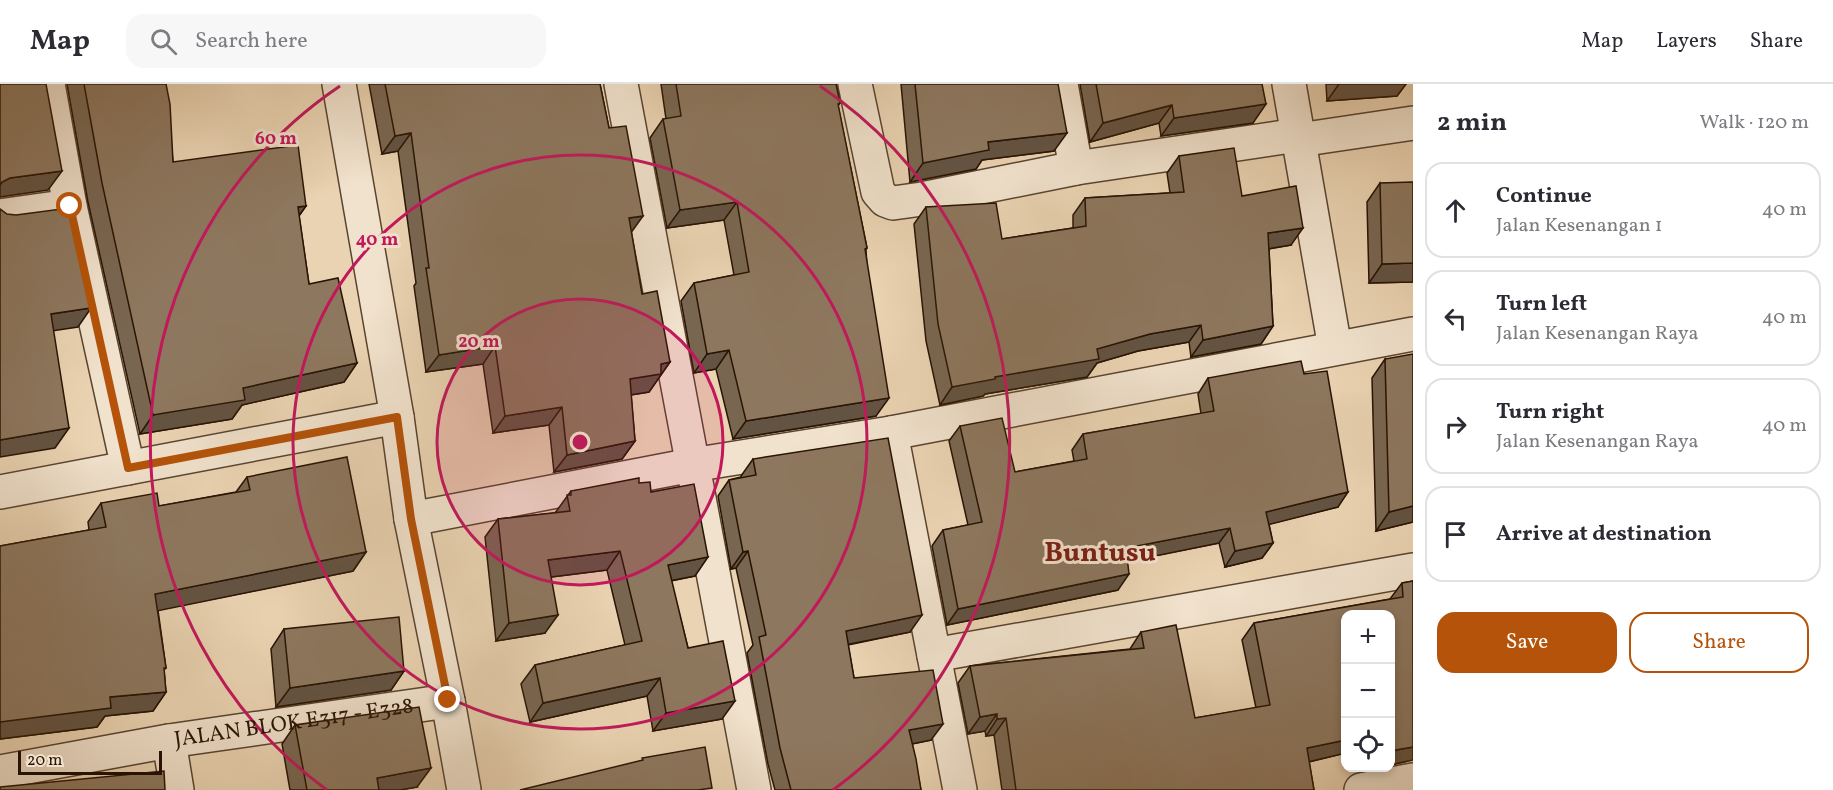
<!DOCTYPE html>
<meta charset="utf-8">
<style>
body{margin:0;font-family:Vollkorn,serif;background:#f7f7f7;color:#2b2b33}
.controls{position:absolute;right:18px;bottom:18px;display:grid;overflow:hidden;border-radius:12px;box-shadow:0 3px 9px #0003}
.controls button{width:54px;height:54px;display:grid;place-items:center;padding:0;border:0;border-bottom:2px solid #e1e1e2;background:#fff;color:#2b2b33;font:30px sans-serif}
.scale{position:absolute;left:18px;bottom:15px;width:144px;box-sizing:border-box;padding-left:6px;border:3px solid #291404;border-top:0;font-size:16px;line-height:21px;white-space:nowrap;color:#291404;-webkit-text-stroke:4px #f1e2cd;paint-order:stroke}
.stop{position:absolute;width:18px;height:18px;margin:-14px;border:4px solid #b45309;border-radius:50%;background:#fff}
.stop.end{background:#b45309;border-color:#fff;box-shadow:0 2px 6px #0008}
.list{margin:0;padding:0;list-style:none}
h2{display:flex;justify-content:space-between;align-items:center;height:78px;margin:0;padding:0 24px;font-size:26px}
h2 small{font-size:20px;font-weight:400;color:#7c7c81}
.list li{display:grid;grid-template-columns:39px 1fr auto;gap:18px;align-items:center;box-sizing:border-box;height:96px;margin:0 12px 12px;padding:0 12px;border:2px solid #e1e1e2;border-radius:18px}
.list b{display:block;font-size:22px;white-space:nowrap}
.list p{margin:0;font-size:20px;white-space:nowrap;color:#7c7c81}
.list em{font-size:20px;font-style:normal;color:#7c7c81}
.actions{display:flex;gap:12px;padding:18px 24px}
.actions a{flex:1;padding:14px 0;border:2px solid #b45309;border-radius:18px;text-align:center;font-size:21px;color:#b45309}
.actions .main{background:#b45309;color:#fff}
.icon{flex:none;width:33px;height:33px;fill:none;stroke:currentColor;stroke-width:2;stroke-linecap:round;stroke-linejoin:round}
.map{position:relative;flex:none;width:1413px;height:706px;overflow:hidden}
header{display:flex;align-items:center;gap:36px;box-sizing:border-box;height:84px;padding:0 30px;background:#fff;border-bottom:2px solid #e1e1e2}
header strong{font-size:28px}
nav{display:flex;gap:33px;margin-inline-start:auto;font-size:21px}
.search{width:420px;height:54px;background:#f7f7f7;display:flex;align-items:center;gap:15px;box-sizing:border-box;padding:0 21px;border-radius:18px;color:#7c7c81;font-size:22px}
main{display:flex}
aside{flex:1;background:#fff}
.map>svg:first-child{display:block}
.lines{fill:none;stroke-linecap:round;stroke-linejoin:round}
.street-casing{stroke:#594430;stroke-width:36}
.street{stroke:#f1e2cd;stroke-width:33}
.wall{fill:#796651;stroke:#291404;stroke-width:1.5}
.shaded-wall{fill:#635342;stroke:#291404;stroke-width:1.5}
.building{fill:#8d775e;stroke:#291404;stroke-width:1.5}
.route{stroke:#b45309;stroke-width:8}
.ring{fill:none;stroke:#c2185b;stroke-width:3}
.labels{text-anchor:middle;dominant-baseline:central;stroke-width:6;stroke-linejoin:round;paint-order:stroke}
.street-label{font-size:22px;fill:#291404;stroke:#f1e2cd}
.district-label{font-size:28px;font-weight:bold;fill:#7a1f14;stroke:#f1e2cd}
.centre{fill:#c2185b;stroke:#f1e2cd;stroke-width:3}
.ring-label{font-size:18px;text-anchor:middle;font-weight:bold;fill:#c2185b;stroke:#f1e2cd;stroke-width:6;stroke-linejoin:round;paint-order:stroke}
</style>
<header>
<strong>Map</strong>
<div class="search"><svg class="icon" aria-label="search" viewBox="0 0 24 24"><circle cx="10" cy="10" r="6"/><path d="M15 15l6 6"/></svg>Search here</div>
<nav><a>Map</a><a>Layers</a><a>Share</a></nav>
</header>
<main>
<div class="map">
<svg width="1413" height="706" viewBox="0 0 1413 706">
<rect width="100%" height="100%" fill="#ead3b2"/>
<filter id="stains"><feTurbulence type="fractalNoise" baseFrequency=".00333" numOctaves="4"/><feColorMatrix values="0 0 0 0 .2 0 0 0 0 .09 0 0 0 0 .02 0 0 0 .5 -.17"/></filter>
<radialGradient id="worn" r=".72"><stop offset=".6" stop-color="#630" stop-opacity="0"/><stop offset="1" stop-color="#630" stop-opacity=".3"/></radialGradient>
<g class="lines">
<g class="street-casing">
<g id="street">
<polyline points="48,0 70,122 128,384"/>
<polyline points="339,0 397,333 411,435 448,617 464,706"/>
<polyline points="621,0 754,706"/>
<polyline points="855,0 878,108 885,116 893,119 922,115 1076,84 1298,51"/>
<polyline points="1061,0 1076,84"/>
<polyline points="1289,0 1335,264"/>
<polyline points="1299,56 1413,39"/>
<polyline points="0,132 70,122"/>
<polyline points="891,349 960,706"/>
<polyline points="0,408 397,333"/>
<polyline points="411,435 692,381 891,349 1413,250"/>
<polyline points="934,571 1413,486"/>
<polyline points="169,657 177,706"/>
<path id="s1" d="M0,688L169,657L448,617"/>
<polyline points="1361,706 1413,696"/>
</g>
</g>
<use href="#street" class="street"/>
</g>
<g class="wall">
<polygon points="67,0 166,0 173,78 306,122 299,132 309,200 357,279 344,298 242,321 232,335 140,350 88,118"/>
<polygon points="369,0 600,0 609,44 631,148 642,210 670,278 649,308 631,311 635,357 622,375 554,388 549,341 493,349 483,280 426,288 414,202 416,199 398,67 382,70"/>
<polygon points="661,0 836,0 840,19 838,22 867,164 866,166 876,332 733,355 716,285 694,289 681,217 694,199 734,191 724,136 667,144 650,54 663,35 666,35"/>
<polygon points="901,0 1058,0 1054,67 982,76 976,85 910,98"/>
<polygon points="1080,0 1262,0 1253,39 1161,52 1159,39 1090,58"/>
<polygon points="1326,0 1406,0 1397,12 1327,17"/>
<polygon points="1179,72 1242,112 1291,161 1269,165 1273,242 1261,260 1191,273 1189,258 1138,267 1097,279 1087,293 985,310 983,312 940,321 926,257 914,140 926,123 1002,155 1073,144 1073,131 1085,114 1170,109 1167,89"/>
<polygon points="1380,99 1413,198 1369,199 1367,118"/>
<polygon points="1385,275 1413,438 1376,447 1372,294"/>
<polygon points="1304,290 1338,423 1269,440 1273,459 1262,474 1225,483 1219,459 1128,477 1118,506 947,541 932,462 943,446 968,441 949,357 960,342 1015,388 1074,377 1072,366 1083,350 1201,330 1198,310 1208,294"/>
<polygon points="753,375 910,548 848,561 854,594 931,656 912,660 921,706 775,706 768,680 747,569 753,561 736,484 731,485 718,412 729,396 741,393 741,392"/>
<polygon points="247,393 366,468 353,487 158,526 166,584 164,586 166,608 153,627 105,632 97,643 0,655 0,462 89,446 88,438 101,419 159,422 236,408"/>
<polygon points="639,399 651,408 695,492 671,497 688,564 722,635 653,647 647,612 530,638 521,600 535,581 625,561 607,486 551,493 545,549 496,557 485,453 498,435 555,429 571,407"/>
<polygon points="1413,497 1405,678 1390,681 1390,531 1346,531 1346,669 1309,678 1314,706 1002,706 994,651 986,652 985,647 968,650 958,599 970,582 1130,565 1141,548 1195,634 1256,624 1242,556 1254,539 1390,515 1402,499"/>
<polygon points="284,545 404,587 391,606 276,623 271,565"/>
<polygon points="295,641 417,703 400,706 290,706 282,660"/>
</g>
<g class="shaded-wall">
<polygon points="1339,0 1406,0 1397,12 1327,17"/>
<polygon points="1266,20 1253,39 1161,52 1174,34"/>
<polygon points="1172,21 1159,39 1090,58 1103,39"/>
<polygon points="411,49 398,67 382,70 395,52"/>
<polygon points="1067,49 1054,67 982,76 976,85 910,98 923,79 988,58"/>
<polygon points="62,87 48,106 0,113 0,101 2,98 10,94"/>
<polygon points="737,118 724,136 667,144 680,126"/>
<polygon points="306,122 292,141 298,123"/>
<polygon points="643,132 630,150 629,134"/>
<polygon points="1303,144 1291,161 1256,167 1268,149"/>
<polygon points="1413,179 1413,198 1369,199 1382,180"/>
<polygon points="91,224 78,243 38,249 51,230"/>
<polygon points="1201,241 1189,258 1138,267 1097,279 1087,293 985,310 983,312 940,321 952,303 995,293 1150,250"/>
<polygon points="1273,242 1261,260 1191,273 1203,256"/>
<polygon points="495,262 483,280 426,288 439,271"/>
<polygon points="729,266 716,285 694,289 707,270"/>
<polygon points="670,278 649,308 617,313 630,295 661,280"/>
<polygon points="357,279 344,298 242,321 232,335 140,350 153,331 243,304"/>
<polygon points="889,314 876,332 733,355 746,337"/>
<polygon points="562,323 549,341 493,349 505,332"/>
<polygon points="69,344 55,364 0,373 0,356"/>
<polygon points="635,357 622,375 554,388 567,371"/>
<polygon points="1348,408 1338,423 1255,444 1266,428"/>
<polygon points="1413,422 1413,438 1376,447 1389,428"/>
<polygon points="1230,444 1219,459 1116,480 1126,464"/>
<polygon points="1273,459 1262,474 1225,483 1235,467"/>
<polygon points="620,467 607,486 535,495 548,476"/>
<polygon points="748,467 736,484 731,485 743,468"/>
<polygon points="366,468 353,487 142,530 155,510"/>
<polygon points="708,473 695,492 654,500 668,481"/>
<polygon points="1129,490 1118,506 947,541 958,525"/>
<polygon points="558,531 545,549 496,557 509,539"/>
<polygon points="922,531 910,548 835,563 846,547"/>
<polygon points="404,587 391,606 276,623 290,604"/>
<polygon points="660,594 647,612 530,638 543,619"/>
<polygon points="166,608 153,627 105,632 97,643 0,655 0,638 110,613"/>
<polygon points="735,617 722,635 653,647 666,629"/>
<polygon points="997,630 985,647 968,650 980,633"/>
<polygon points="1006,634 994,651 986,652 997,635"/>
<polygon points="943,640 931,656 897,663 909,646"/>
<polygon points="1346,656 1346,669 1295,681 1307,664"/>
<polygon points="1413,663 1413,676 1390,681 1390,667"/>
<polygon points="431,684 417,703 400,706 369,706 377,694"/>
</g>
<g class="building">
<polygon points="0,0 46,0 62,87 10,94 2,98 0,101"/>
<polygon points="84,0 166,0 170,20 173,78 298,61 306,122 298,123 309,200 338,194 357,279 243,304 245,316 153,331 102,99"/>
<polygon points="385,0 600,0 609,44 626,42 643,132 629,134 642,210 657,207 670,278 661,280 661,290 630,295 635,357 567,371 562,323 505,332 495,262 439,271 426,184 429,184 411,49 395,52"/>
<polygon points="676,0 836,0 840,19 838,20 867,164 865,165 889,314 746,337 729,266 707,270 694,199 749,188 737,118 680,126 663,35 681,32"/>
<polygon points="915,0 1058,0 1067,49 988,58 989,66 923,79"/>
<polygon points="1096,0 1262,0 1266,20 1174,34 1172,21 1103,39"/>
<polygon points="1234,64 1242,112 1296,102 1303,144 1268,149 1273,242 1203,256 1201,241 1150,250 1097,265 1099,275 995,293 995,295 952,303 938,240 926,123 996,119 1002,155 1086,142 1085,114 1184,108 1179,72"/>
<polygon points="1413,98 1413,179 1382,180 1380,99"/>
<polygon points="69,124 91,224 51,230 69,344 0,356 0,125 7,130 16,131"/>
<polygon points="1413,270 1413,422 1389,428 1385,275"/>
<polygon points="1301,277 1304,290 1327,287 1348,408 1266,428 1273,459 1235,467 1230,444 1126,464 1129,490 958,525 943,446 982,438 960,342 1002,334 1015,388 1087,375 1083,350 1214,327 1208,294"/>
<polygon points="888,354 922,531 846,547 854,594 933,586 943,640 909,646 916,675 921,706 791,706 780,664 759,553 766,551 748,467 743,468 729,396 756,391 753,375"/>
<polygon points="347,373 366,468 155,510 166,584 164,584 166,608 110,613 111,624 0,638 0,462 106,443 101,419 157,409 159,422 250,406 247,393"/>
<polygon points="639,394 639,399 650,398 651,408 694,400 708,473 668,481 688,564 723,557 735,617 666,629 660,594 543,619 535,581 642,557 620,467 548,476 558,531 509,539 498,435 570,427 567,411 571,411 571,407"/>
<polygon points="1413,497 1413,663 1390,667 1390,531 1346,531 1346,656 1307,664 1314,706 1016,706 1006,634 997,635 997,630 980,633 970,582 1144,564 1141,548 1176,541 1195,634 1270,621 1254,539 1403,513 1402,499"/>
<polygon points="399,533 404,587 290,604 284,545"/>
<polygon points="419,623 431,684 377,694 379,706 307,706 295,641"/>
<polygon points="705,663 712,704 698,706 520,706 643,676 642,674"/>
<polygon points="164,687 165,706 0,706 0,703"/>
</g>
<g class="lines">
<polyline class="route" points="70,122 128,384 397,333 411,435 448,616"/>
</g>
<circle cx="580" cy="358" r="143" fill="#c2185b" fill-opacity=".12"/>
<g class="ring">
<circle cx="580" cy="358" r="143"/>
<circle cx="580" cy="358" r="287"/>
<path d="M327 706A430 430 0 0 1 340 2M820 2A430 430 0 0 1 833 706"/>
</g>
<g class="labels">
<g class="street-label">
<text stroke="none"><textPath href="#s1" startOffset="298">JALAN BLOK E317 - E328</textPath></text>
</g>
<g class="district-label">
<text x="1100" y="469">Buntusu</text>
</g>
</g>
<circle cx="580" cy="358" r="9" class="centre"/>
<g class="ring-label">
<text x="276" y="60">60 m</text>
<text x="377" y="161">40 m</text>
<text x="479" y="263">20 m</text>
</g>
<rect width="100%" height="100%" filter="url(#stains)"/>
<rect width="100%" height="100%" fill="url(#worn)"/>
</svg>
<div class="controls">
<button>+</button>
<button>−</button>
<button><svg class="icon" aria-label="locate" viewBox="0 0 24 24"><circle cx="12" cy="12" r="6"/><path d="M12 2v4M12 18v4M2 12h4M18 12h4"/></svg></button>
</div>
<div class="scale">20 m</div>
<div class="stop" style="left:70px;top:122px"></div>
<div class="stop end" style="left:448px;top:616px"></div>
</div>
<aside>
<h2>2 min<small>Walk · 120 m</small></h2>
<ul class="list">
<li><svg class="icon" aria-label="ahead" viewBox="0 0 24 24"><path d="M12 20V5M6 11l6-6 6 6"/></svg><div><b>Continue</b><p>Jalan Kesenangan 1</p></div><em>40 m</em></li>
<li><svg class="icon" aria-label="left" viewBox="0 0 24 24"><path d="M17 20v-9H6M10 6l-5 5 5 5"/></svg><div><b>Turn left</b><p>Jalan Kesenangan Raya</p></div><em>40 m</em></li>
<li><svg class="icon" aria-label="right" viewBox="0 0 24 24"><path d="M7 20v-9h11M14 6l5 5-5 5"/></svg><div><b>Turn right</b><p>Jalan Kesenangan Raya</p></div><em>40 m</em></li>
<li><svg class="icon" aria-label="arrive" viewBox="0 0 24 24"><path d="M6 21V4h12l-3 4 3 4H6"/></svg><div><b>Arrive at destination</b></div></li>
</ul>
<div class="actions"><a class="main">Save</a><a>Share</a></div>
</aside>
</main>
